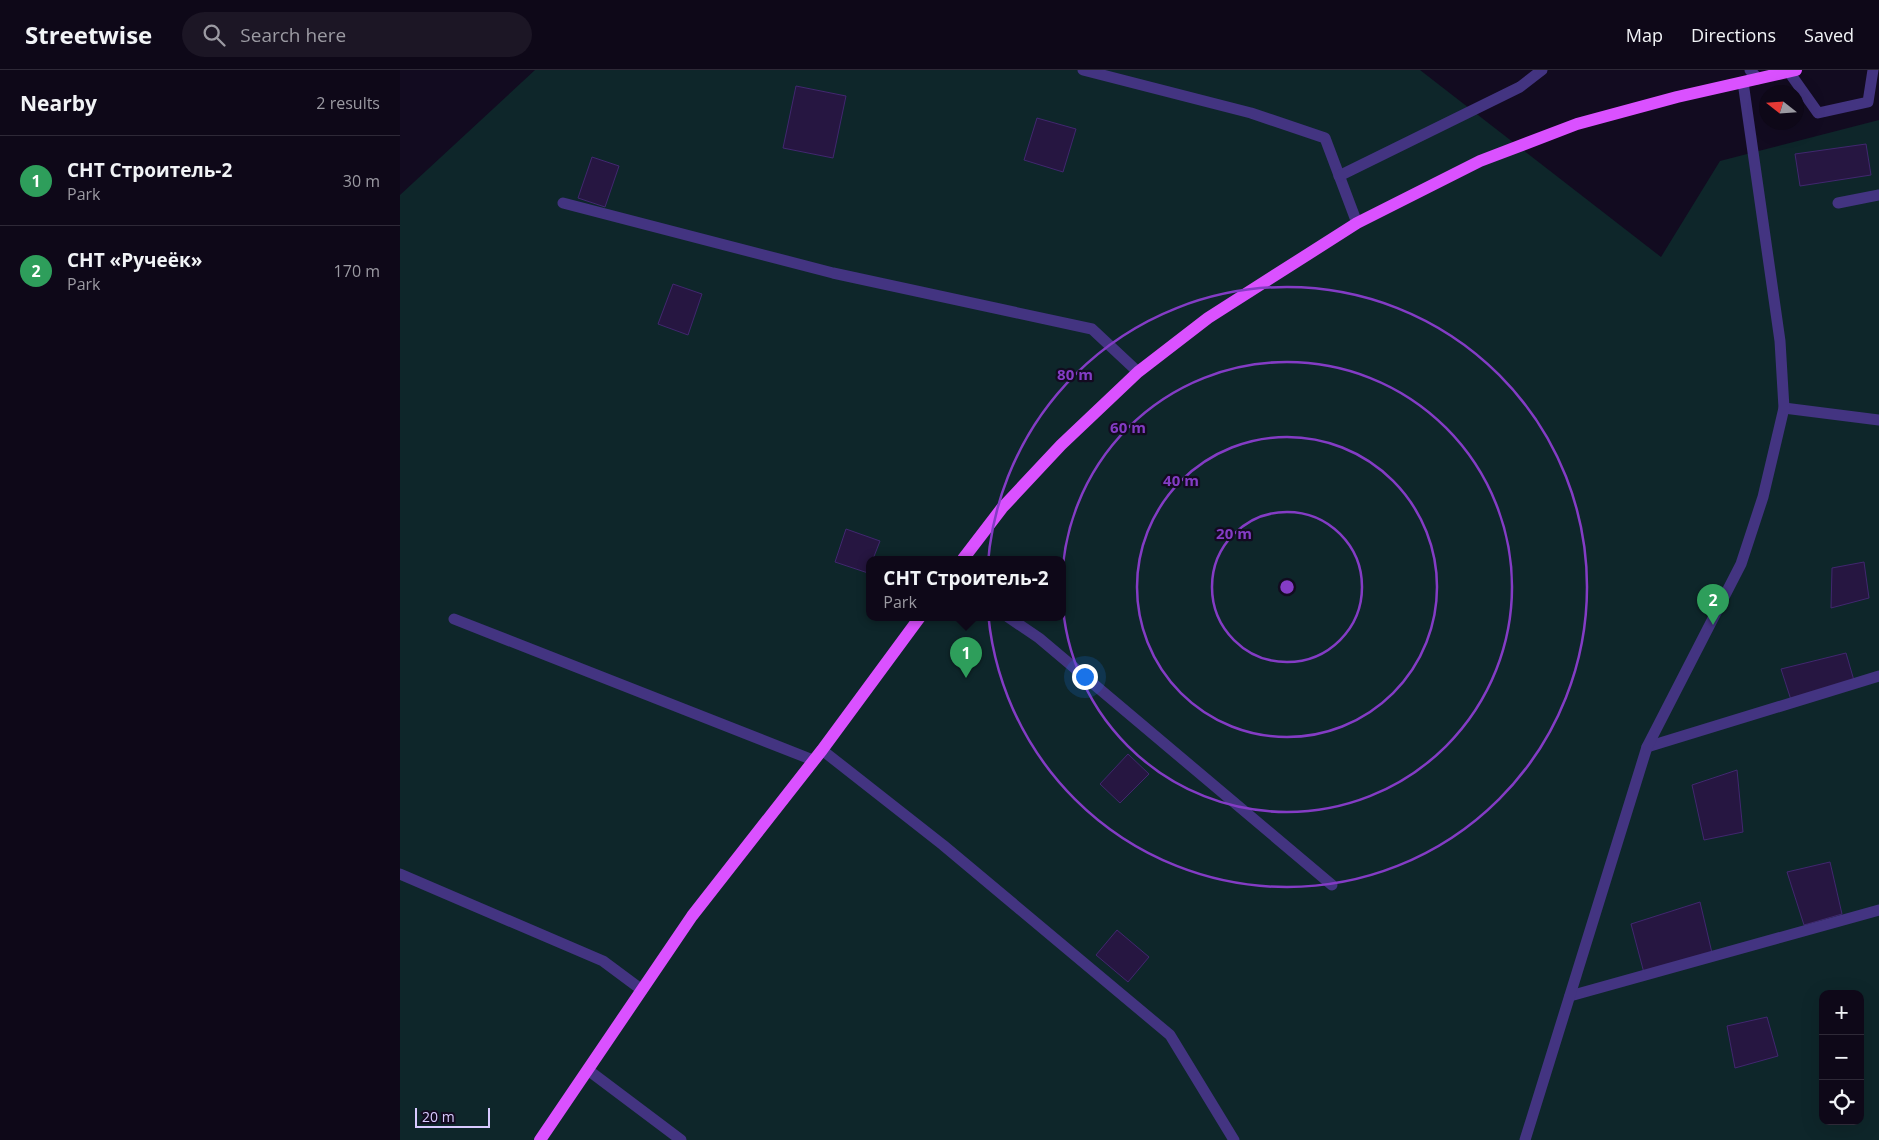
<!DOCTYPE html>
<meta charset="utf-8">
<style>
body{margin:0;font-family:"Open Sans",sans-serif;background:#1c1625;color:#f1f3f6}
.controls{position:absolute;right:15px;bottom:15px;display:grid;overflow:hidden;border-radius:10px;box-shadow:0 5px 20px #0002}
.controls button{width:45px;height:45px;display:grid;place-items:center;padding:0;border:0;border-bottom:1px solid #2e2937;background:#0e0818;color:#f1f3f6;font:25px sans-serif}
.compass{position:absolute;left:1359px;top:15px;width:45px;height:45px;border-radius:50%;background:#0e0818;box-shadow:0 5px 20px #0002;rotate:287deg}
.scale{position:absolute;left:15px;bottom:12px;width:75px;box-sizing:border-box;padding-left:5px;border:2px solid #d8caff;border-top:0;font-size:14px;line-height:18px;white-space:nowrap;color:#d8caff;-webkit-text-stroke:4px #120b20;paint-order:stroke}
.you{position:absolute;left:684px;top:606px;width:18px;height:18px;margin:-12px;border:4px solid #fff;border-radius:50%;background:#1a73e8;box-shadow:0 0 0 8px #1a73e833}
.badge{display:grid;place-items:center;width:32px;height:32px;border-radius:50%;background:#00b5f5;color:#fff;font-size:16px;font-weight:700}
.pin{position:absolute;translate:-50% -41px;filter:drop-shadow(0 1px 2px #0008)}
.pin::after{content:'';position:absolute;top:26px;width:18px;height:15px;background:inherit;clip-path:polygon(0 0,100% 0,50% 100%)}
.popup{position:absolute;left:466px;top:486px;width:200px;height:65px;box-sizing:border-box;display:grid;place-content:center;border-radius:10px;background:#0e0818;filter:drop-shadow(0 1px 4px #0005);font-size:16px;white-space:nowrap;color:#9b9aa2}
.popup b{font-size:19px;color:#f1f3f6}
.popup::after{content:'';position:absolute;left:50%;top:100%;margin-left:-10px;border:10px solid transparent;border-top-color:#0e0818}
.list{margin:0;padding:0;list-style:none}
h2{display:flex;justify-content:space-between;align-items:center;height:65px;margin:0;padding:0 20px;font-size:21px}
h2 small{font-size:16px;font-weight:400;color:#9b9aa2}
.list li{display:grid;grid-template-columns:32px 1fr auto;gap:15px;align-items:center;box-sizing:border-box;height:90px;padding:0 20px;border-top:1px solid #2e2937}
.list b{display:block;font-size:19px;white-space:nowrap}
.list p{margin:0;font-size:16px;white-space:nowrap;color:#9b9aa2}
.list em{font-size:16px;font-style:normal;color:#9b9aa2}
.icon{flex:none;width:28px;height:28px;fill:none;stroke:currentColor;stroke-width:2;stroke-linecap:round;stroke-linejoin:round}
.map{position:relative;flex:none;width:1479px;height:1070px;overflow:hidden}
header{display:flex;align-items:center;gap:30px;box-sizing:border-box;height:70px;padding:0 25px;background:#0e0818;border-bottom:1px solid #2e2937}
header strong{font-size:24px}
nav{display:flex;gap:28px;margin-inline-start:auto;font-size:18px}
.search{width:350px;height:45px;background:#1c1625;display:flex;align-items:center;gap:12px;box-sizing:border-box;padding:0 18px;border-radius:28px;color:#9b9aa2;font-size:19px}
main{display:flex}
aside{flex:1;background:#0e0818}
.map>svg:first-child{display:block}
.green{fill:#0e262a;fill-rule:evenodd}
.building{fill:#261641;stroke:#41276f}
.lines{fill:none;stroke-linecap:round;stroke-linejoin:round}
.lane{stroke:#433481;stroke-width:11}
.primary{stroke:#da51ff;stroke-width:12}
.ring{fill:none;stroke:#843cc5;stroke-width:2.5}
.centre{fill:#843cc5;stroke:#120b20;stroke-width:2.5}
.ring-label{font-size:15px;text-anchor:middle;font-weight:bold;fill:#843cc5;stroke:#120b20;stroke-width:4.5;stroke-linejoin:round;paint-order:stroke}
</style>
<header>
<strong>Streetwise</strong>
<div class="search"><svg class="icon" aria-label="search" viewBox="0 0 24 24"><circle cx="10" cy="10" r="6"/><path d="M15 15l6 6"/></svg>Search here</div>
<nav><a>Map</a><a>Directions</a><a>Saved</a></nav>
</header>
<main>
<aside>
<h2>Nearby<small>2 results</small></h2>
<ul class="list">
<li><span class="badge" style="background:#2e9e5b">1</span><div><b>СНТ Строитель-2</b><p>Park</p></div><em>30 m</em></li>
<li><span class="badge" style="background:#2e9e5b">2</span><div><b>СНТ «Ручеёк»</b><p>Park</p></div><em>170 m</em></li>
</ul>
</aside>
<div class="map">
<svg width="1479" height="1070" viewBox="0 0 1479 1070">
<rect width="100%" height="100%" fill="#120b20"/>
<path class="green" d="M135,0H1020L1261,187L1320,91L1479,50V1070H0V125ZM470,489H662V547H470ZM1423,924H1460V1051H1423Z"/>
<g class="building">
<polygon points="396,16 446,26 433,88 383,78"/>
<polygon points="637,48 676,59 663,102 624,90"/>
<polygon points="1466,74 1471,105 1400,116 1395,84"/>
<polygon points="192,87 219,96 205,137 178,128"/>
<polygon points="273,214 302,224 288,265 258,254"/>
<polygon points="446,459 480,471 473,489 470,489 468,503 435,492"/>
<polygon points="1464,492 1469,528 1431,538 1432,498"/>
<polygon points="1446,583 1455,614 1392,633 1381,599"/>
<polygon points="728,684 749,704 720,733 700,714"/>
<polygon points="1337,700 1343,762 1304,770 1292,715"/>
<polygon points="1430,792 1442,844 1404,855 1387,802"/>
<polygon points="1300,832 1312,883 1244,903 1231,854"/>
<polygon points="717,860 749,887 728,912 696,885"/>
<polygon points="1367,947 1378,986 1335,998 1327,956"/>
</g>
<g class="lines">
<g class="lane">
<polyline points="683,0 851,43 925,68 957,153"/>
<polyline points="1350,0 1358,9"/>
<polyline points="1389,2 1418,43 1468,32 1473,0"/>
<polyline points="939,106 1120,17 1142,0"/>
<polyline points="163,133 433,203 692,259 738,302"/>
<polyline points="1438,133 1479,125"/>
<polyline points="1384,338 1479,350"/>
<polyline points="608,547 639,568 932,815"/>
<polyline points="54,549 413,690"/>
<polyline points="1247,677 1479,606"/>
<polyline points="422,680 543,775 770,965 834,1070"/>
<polyline points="0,804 203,891 242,920"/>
<polyline points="1170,926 1479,840"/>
<polyline points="188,1000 281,1070"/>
<polyline points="1125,1070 1247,677 1341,494 1363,427 1384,338 1380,271 1343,12"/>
</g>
<g class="primary">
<polyline points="563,489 602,438 661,375 738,302 808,248 957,153 1080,91 1177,54 1277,27 1396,0"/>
<polyline points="140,1070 292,846 422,680 520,547"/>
</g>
</g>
<g class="ring">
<circle cx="887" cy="517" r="75"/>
<circle cx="887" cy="517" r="150"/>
<circle cx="887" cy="517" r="225"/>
<circle cx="887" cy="517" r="300"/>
</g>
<circle cx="887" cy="517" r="8" class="centre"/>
<g class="ring-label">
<text x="675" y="310">80 m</text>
<text x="728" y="363">60 m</text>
<text x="781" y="416">40 m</text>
<text x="834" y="469">20 m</text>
</g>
</svg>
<div class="controls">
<button>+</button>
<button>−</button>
<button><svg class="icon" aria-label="locate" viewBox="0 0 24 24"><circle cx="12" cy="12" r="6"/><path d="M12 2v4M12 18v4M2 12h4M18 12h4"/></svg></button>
</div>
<svg class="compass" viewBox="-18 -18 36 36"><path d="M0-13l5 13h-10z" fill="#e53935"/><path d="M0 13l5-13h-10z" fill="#9b9aa2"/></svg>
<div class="scale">20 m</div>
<div class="you"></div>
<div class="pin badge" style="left:566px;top:608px;background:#2e9e5b">1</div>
<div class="popup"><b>СНТ Строитель-2</b>Park</div>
<div class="pin badge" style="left:1313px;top:555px;background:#2e9e5b">2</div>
</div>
</main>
